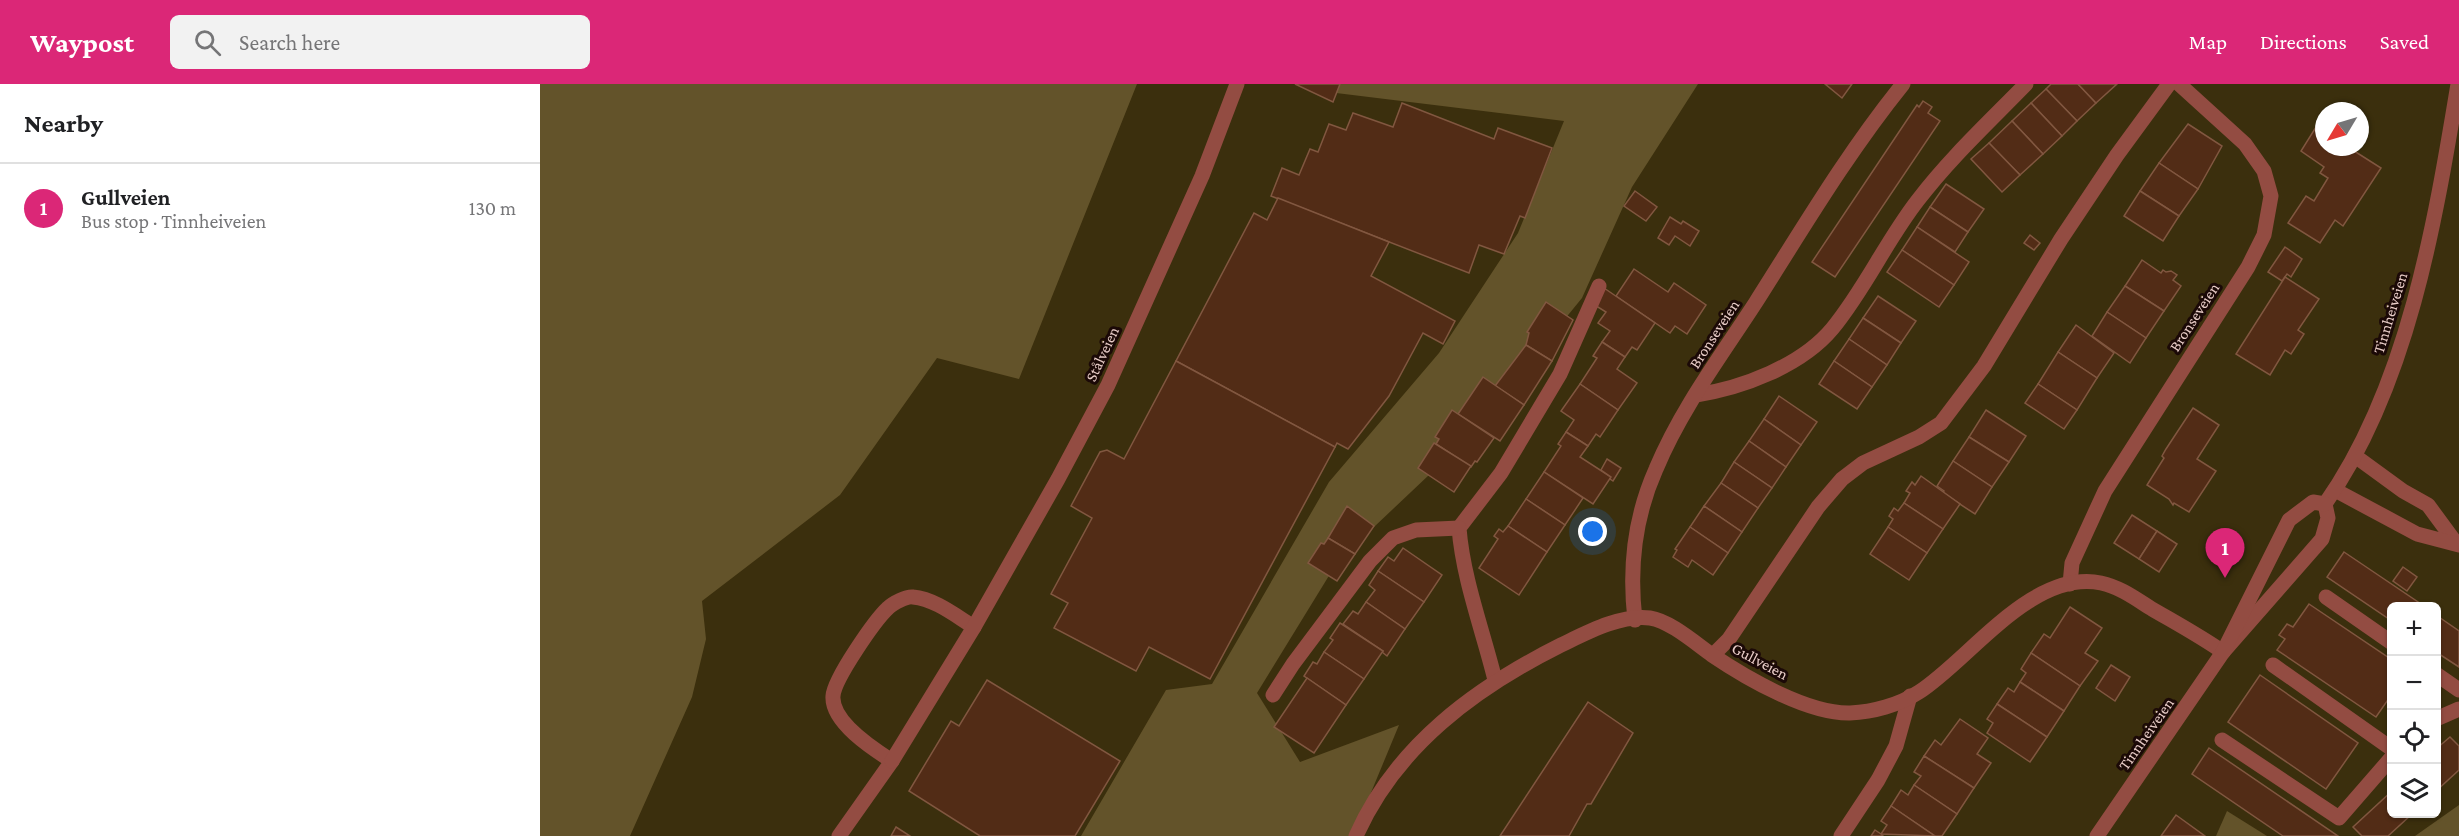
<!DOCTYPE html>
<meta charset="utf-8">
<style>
body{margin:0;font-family:"Crimson Pro",serif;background:#f2f2f2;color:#202124}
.controls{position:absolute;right:18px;bottom:18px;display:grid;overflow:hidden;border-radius:9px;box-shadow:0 2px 4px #0004}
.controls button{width:54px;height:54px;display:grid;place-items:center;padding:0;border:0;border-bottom:2px solid #e0e0e0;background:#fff;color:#202124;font:30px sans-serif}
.compass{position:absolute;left:1775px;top:18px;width:54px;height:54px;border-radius:50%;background:#fff;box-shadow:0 2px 4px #0004;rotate:232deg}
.you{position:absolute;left:1053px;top:448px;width:21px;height:21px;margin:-15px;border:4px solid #fff;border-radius:50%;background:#1a73e8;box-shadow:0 0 0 9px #1a73e833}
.badge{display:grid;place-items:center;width:39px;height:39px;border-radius:50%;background:#db2777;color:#fff;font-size:20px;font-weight:700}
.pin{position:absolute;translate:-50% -50px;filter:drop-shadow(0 2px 3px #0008)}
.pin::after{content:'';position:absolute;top:32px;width:21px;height:18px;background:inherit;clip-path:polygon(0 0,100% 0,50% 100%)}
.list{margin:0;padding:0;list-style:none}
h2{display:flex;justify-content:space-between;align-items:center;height:78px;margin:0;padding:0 24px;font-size:26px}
h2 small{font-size:20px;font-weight:400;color:#757577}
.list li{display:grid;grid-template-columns:39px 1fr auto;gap:18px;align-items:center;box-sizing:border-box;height:90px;padding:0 24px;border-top:2px solid #e0e0e0}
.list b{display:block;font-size:22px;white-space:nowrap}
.list p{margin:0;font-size:20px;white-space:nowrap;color:#757577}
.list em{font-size:20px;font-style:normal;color:#757577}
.icon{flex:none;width:33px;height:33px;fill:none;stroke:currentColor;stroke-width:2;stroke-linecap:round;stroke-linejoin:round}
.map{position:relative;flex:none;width:1919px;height:752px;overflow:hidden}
header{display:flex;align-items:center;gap:36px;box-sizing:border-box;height:84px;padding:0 30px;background:#db2777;color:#fff}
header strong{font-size:28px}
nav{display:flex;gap:33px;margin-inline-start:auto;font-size:21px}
.search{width:420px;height:54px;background:#f2f2f2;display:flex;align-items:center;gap:15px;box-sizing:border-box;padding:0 21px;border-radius:9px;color:#757577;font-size:22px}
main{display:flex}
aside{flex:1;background:#fff}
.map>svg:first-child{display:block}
.green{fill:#3b2f0d;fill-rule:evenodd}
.forest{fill:#63532a}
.building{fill:#522c16;stroke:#815740;stroke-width:1.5}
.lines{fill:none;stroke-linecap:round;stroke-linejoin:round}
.service{stroke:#934c42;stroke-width:15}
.minor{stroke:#934c42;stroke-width:15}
.tertiary{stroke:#934c42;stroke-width:15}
.labels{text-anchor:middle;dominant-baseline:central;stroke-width:6;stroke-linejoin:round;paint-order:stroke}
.street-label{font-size:16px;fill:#eacec9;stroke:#1b0907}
</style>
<header>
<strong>Waypost</strong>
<div class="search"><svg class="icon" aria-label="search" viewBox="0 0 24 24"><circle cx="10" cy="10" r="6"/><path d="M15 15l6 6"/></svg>Search here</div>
<nav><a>Map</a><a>Directions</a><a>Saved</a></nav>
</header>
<main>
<aside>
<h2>Nearby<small></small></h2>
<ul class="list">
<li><span class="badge">1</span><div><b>Gullveien</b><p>Bus stop · Tinnheiveien</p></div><em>130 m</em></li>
</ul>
</aside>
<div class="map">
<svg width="1919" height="752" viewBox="0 0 1919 752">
<rect width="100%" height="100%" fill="#401712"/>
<path class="green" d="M0,0H1919V752H0ZM1784,27H1820V63H1784ZM1852,522H1896V730H1852Z"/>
<g class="forest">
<polygon points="0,0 597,0 479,295 397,274 300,411 162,517 166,555 152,613 90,752 0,752"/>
<polygon points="792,0 1158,0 1092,103 1042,214 926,356 798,477 717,609 760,678 859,641 813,752 541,752 626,606 672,600 789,398 899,269 978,149 1024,37 788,8"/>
<polygon points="1919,721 1919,752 1875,752"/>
<polygon points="1687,727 1727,752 1676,752"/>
</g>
<g class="building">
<polygon points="755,0 800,0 793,18"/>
<polygon points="1285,0 1312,0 1302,14"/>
<polygon points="1511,0 1538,0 1556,19 1537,37 1506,5"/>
<polygon points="1538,0 1577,0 1556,19"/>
<polygon points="1506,5 1537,37 1522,52 1491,19"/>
<polygon points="1383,17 1392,23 1388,29 1400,37 1295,193 1272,178 1377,21 1379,23"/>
<polygon points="862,19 954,55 958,44 1012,64 985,134 980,132 964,170 939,161 929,189 731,112 742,84 759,91 770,65 778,68 789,40 806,46 813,29 853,43"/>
<polygon points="1491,19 1522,52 1503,70 1472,37"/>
<polygon points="1781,35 1784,37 1784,63 1813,63 1811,65 1841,84 1803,142 1795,136 1780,159 1748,139 1766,112 1774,117 1788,94 1780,89 1784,83 1761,67"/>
<polygon points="1472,37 1503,70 1480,91 1449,59"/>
<polygon points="1648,40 1682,62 1658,105 1619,79"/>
<polygon points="1449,59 1480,91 1462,108 1431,75"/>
<polygon points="1619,79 1658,105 1639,132 1600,107"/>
<polygon points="1406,100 1444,125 1428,148 1390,123"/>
<polygon points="1095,107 1117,123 1106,137 1084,122"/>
<polygon points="1600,107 1639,132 1623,157 1584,132"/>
<polygon points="738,114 849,158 831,192 915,237 903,260 883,249 849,312 808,365 797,359 795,363 636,277 714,129 727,136"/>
<polygon points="1390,123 1428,148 1415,168 1377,143"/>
<polygon points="1130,133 1141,140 1143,137 1159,147 1150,162 1135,152 1129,161 1118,154"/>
<polygon points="1377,143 1429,178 1414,201 1362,166"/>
<polygon points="1490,151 1500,159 1494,166 1484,159"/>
<polygon points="1745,163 1762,175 1751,193 1747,190 1742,197 1728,188"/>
<polygon points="1362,166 1414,201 1399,223 1347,188"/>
<polygon points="1602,176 1621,189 1623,186 1626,188 1631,187 1637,191 1633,196 1641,202 1624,227 1585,202"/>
<polygon points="1094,185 1128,208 1134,199 1166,221 1147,250 1135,242 1130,249 1076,212"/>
<polygon points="1745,193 1779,215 1758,246 1764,250 1751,270 1745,266 1730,291 1696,270"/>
<polygon points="1585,202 1624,227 1606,254 1567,228"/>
<polygon points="1064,204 1115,239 1097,266 1092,263 1085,273 1062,258 1070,247 1058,239 1066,228 1053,220"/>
<polygon points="1338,212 1376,237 1361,259 1323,234"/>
<polygon points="1006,218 1033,236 1012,277 986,261 989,249 987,248"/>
<polygon points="1567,228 1606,254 1590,279 1552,252"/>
<polygon points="1323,234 1361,259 1347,281 1309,255"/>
<polygon points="1536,241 1574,269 1557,294 1518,268"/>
<polygon points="1309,255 1347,281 1332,303 1294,277"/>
<polygon points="1062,258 1085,273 1077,285 1097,299 1078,326 1040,300 1057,274 1053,272"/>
<polygon points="986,261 1012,277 984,321 955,302"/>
<polygon points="1518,268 1557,294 1537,326 1498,300"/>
<polygon points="636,277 795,363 670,595 609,563 596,587 514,544 528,519 511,510 552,434 531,422 560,368 567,366 584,375"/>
<polygon points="1294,277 1332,303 1317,325 1279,300"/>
<polygon points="943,293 984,321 960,357 918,330"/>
<polygon points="1040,300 1078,326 1060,353 1056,350 1048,362 1026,348 1034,336 1021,327"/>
<polygon points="1498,300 1537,326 1524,345 1485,319"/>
<polygon points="1239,312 1277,338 1261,361 1224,335"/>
<polygon points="1653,324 1679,341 1657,375 1676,387 1649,428 1634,419 1633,421 1629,415 1607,401 1624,374 1622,372 1626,365"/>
<polygon points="912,326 954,354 937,378 935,377 931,383 896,360 899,355 895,353"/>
<polygon points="1446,326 1486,352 1469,378 1429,353"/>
<polygon points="1224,335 1261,361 1246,383 1209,357"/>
<polygon points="1026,348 1048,362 1040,373 1071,393 1053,420 1004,388 1021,362 1018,360"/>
<polygon points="1429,353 1469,378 1452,403 1413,377"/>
<polygon points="1209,357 1246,383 1232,404 1194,378"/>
<polygon points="894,359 931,382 914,408 878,384"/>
<polygon points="1067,375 1081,384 1073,397 1070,395 1071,393 1061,386"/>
<polygon points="1413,377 1452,403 1435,430 1403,409 1404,407 1397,402"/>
<polygon points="1194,378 1232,404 1218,424 1181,399"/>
<polygon points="1004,388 1043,414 1025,441 986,415"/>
<polygon points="1381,392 1420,420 1403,445 1364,419 1370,409 1366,407 1372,398 1375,401"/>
<polygon points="1181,399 1218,424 1202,448 1164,422"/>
<polygon points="986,415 1025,441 1007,468 968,442"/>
<polygon points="1364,419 1403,445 1387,469 1348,443 1353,435 1349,432 1354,424 1358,427"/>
<polygon points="807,422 834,442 815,470 788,454"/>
<polygon points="1164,422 1202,448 1188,469 1150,443"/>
<polygon points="1592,431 1617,447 1599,475 1574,459"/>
<polygon points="968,442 1007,468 979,511 939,484 958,455 954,452 959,445 963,448"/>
<polygon points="1150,443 1188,469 1173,491 1152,476 1148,483 1133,473 1137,466 1135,465"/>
<polygon points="1348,443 1387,469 1369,496 1330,470"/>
<polygon points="1617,447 1637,460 1619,488 1599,475"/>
<polygon points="788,454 815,470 797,497 768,479 781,459 784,460"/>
<polygon points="863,464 902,491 884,518 838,487 848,473 854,477"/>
<polygon points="1804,468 1884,522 1852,522 1852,537 1787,493"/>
<polygon points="1863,483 1877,493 1867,507 1853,497"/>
<polygon points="838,487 884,518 865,545 826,518 835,506 829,501"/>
<polygon points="826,518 865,545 847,572 842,568 843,567 803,540 813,527 818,530"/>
<polygon points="1769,520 1852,576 1852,610 1836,633 1737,566 1745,555 1739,551 1747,540 1753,543"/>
<polygon points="1530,523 1562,544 1545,569 1558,577 1540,602 1491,569 1504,550 1510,554"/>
<polygon points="1896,531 1919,547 1919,583 1896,568"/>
<polygon points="800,539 843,567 824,595 784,568 793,556 790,554"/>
<polygon points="784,568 824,595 806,621 764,592 773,578 777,580"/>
<polygon points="1491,569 1540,602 1524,627 1480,598 1486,589 1481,585"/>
<polygon points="1571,581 1590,593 1575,617 1556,604"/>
<polygon points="1720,591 1818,659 1786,705 1688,638"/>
<polygon points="767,594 806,621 774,669 734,643"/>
<polygon points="447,596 580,677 535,752 440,752 369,707 411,637 419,642"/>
<polygon points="1480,598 1524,627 1507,653 1457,620 1468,604 1474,608"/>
<polygon points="1048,618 1093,649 1051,720 1047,720 1029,752 960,752"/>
<polygon points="1457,620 1507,653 1490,678 1447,649 1453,639 1447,635"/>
<polygon points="1420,635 1448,654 1437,670 1451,679 1434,704 1384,672 1395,656 1401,661"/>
<polygon points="1910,653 1919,662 1919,686 1896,707 1896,665"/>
<polygon points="1669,664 1798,752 1743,752 1652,690"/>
<polygon points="1384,672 1434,704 1417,730 1374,701 1381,692 1374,688"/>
<polygon points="1374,701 1417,730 1402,752 1395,752 1351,722 1361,706 1368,711"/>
<polygon points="1852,707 1852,730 1872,730 1848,752 1822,752 1813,743"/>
<polygon points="1351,722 1395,752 1341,750 1347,741 1341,737"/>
<polygon points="1636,731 1665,752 1621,752"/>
<polygon points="356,743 370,752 351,752"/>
<polygon points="1335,746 1341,750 1343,752 1331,752"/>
</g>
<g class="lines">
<g class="service">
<path d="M1156,311C1202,304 1261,282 1292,245C1325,205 1346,157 1378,116C1410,74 1449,38 1486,0"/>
<polyline points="1786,513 1852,559"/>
<polyline points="1733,581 1852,665"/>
<polyline points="1896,590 1919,606"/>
<path d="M955,596C943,547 923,495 919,444L961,389L1020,290L1059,202"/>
<polyline points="733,611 753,580 830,477 853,454 876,446 919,444"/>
<polyline points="1896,635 1919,625"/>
<polyline points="1682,656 1799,734 1852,673"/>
<path d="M299,752L352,677C333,665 291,638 293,612C294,595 335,536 348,524C353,519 367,512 373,513C395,515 416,532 434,543"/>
<polyline points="1301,752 1338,696 1356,662 1370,612"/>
</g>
<g class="minor">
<polyline points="1815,372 1863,407 1888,421 1916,459"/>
<polyline points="1795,406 1877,450 1919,461"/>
<polyline points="1530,500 1532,479 1565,407 1708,183 1724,151 1731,112 1724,87 1705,60 1639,0"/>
<path d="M1095,536C1089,485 1095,432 1116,385C1141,325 1181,272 1216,218C1263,144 1308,68 1363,0"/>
<polyline points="1173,571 1189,555 1278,423 1302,395 1323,379 1379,353 1401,339 1444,282 1521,155 1577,71 1629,0"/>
<polyline points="352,677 434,543 518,395 568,301 662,92 697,0"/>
<path d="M816,752C856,662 935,604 1021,561C1046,549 1081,530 1110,534C1130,537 1155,559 1172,571C1206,594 1268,630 1310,629C1333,628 1359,621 1379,608C1429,576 1492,485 1561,499C1580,503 1596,515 1612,525C1636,539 1660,552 1683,568"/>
</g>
<g class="tertiary">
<path d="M1683,568L1782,455L1788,434L1785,420C1868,302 1895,139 1918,0"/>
<polyline points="1557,752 1683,568 1749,436 1773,418 1785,420"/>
</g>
</g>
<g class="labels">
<g class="street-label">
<text transform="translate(1850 229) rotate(-73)">Tinnheiveien</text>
<text transform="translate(1654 233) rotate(-57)">Bronseveien</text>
<text transform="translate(1174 250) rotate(-57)">Bronseveien</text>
<text transform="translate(562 270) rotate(-65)">Stålveien</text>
<text transform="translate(1220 577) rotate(28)">Gullveien</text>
<text transform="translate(1606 650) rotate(-55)">Tinnheiveien</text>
</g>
</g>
</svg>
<div class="controls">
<button>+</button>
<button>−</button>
<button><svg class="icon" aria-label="locate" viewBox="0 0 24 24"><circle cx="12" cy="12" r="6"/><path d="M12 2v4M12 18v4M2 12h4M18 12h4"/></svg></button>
<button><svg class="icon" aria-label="layers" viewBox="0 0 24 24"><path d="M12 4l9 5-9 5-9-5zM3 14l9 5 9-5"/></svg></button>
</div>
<svg class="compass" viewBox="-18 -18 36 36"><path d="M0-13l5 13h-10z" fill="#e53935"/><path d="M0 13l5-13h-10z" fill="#757577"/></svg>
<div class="you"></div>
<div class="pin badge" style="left:1685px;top:494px">1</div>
</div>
</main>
